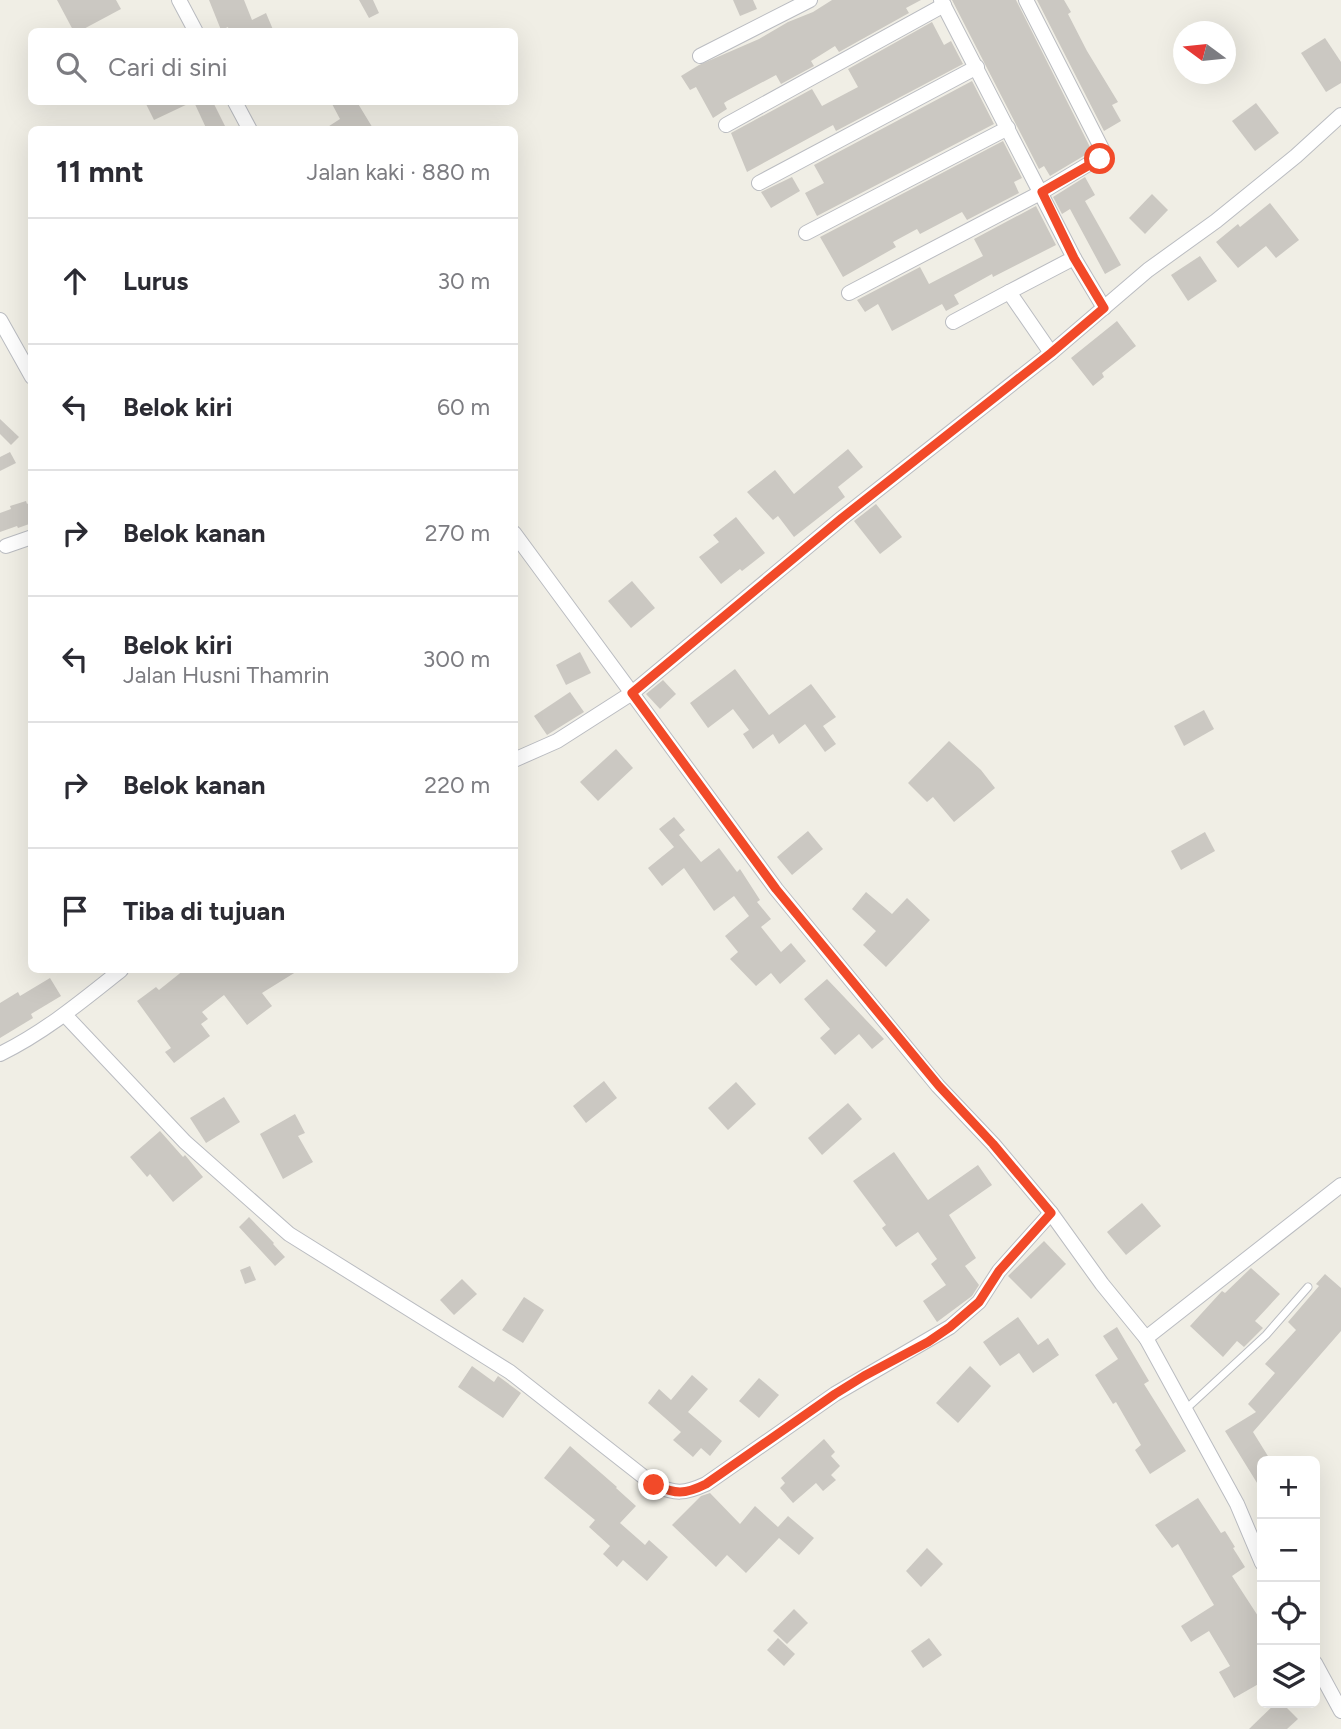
<!DOCTYPE html>
<html lang="id">
<meta charset="utf-8">
<style>
body{margin:0;font-family:Figtree,sans-serif;background:#f7f7f7;color:#2b2b33}
.controls{position:absolute;right:21px;bottom:21px;display:grid;overflow:hidden;border-radius:10px;box-shadow:0 7px 28px #0002}
.controls button{width:63px;height:63px;display:grid;place-items:center;padding:0;border:0;border-bottom:2px solid #e1e1e2;background:#fff;color:#2b2b33;font:35px sans-serif}
.compass{position:absolute;left:1173px;top:21px;width:63px;height:63px;border-radius:50%;background:#fff;box-shadow:0 7px 28px #0002;rotate:285deg}
.stop{position:absolute;width:21px;height:21px;margin:-16px;border:5px solid #f24a29;border-radius:50%;background:#fff}
.stop.end{background:#f24a29;border-color:#fff;box-shadow:0 2px 7px #0008}
.list{margin:0;padding:0;list-style:none}
h2{display:flex;justify-content:space-between;align-items:center;height:91px;margin:0;padding:0 28px;font-size:30px}
h2 small{font-size:23px;font-weight:400;color:#7c7c81}
.list li{display:grid;grid-template-columns:46px 1fr auto;gap:21px;align-items:center;box-sizing:border-box;height:126px;padding:0 28px;border-top:2px solid #e1e1e2}
.list b{display:block;font-size:26px;white-space:nowrap}
.list p{margin:0;font-size:23px;white-space:nowrap;color:#7c7c81}
.list em{font-size:23px;font-style:normal;color:#7c7c81}
.icon{flex:none;width:38px;height:38px;fill:none;stroke:currentColor;stroke-width:2;stroke-linecap:round;stroke-linejoin:round}
.map{position:relative;flex:none;width:1341px;height:1729px;overflow:hidden}
.search{position:absolute;background:#fff;box-shadow:0 7px 28px #0002;left:28px;top:28px;width:490px;height:77px;display:flex;align-items:center;gap:18px;box-sizing:border-box;padding:0 24px;border-radius:10px;color:#7c7c81;font-size:26px}
.panel{position:absolute;background:#fff;box-shadow:0 7px 28px #0002;left:28px;top:126px;width:490px;height:847px;border-radius:10px}
.map>svg:first-child{display:block}
.building{fill:#cbc8c2}
.lines{fill:none;stroke-linecap:round;stroke-linejoin:round}
.service-casing{stroke:#babcc1;stroke-width:9}
.minor-casing{stroke:#babcc1;stroke-width:16}
.service{stroke:#fff;stroke-width:7}
.minor{stroke:#fff;stroke-width:14}
.route{stroke:#f24a29;stroke-width:9}
</style>
<div class="map">
<svg width="1341" height="1729" viewBox="0 0 1341 1729">
<rect width="100%" height="100%" fill="#f0eee5"/>
<g class="building">
<polygon points="57,0 116,0 121,9 78,32 74,32"/>
<polygon points="209,0 244,0 252,20 266,13 274,32 229,32 228,27 221,30"/>
<polygon points="359,0 373,0 379,13 369,18"/>
<polygon points="733,0 753,0 757,9 740,16"/>
<polygon points="832,0 921,0 906,8 909,13 839,52 835,46 811,61 814,66 781,84 776,75 727,101 724,103 727,109 713,118 696,87 690,90 681,76 699,65 759,39 788,22 813,12"/>
<polygon points="952,0 1016,0 1092,151 1050,176 1044,166 1039,169"/>
<polygon points="1037,0 1064,0 1071,12 1068,14 1087,51 1118,102 1112,105 1121,121 1104,131"/>
<polygon points="932,22 944,45 951,41 963,64 836,131 833,125 747,172 731,133 812,89 822,106 858,87 848,69"/>
<polygon points="1325,38 1341,62 1341,83 1326,92 1301,53"/>
<polygon points="972,81 994,124 817,216 805,193 824,183 814,165"/>
<polygon points="145,102 192,102 154,120"/>
<polygon points="194,102 213,102 227,130 207,130"/>
<polygon points="331,102 357,102 374,130 323,130 340,119"/>
<polygon points="1256,103 1279,133 1255,151 1232,121"/>
<polygon points="1003,141 1022,178 1014,182 1019,193 967,220 962,212 920,234 917,229 893,242 896,247 843,277 820,237"/>
<polygon points="792,177 800,191 771,208 761,192"/>
<polygon points="1085,177 1095,195 1085,201 1121,265 1105,274 1070,209 1062,214 1053,197"/>
<polygon points="1152,194 1168,210 1145,234 1129,218"/>
<polygon points="1270,203 1299,240 1276,258 1266,246 1238,268 1216,242 1238,224 1240,227"/>
<polygon points="1036,206 1056,245 993,277 992,274 954,295 959,304 946,311 942,304 892,331 878,304 865,312 857,300 920,267 929,284 983,256 974,239"/>
<polygon points="1200,256 1217,281 1188,301 1171,275"/>
<polygon points="1117,321 1136,346 1102,373 1104,377 1093,386 1071,358"/>
<polygon points="0,419 19,437 11,445 0,434"/>
<polygon points="848,449 863,467 838,487 845,497 794,537 778,516 773,520 747,492 775,470 794,494"/>
<polygon points="10,452 16,463 0,471 0,457"/>
<polygon points="26,501 27,504 32,501 32,523 18,528 17,526 0,532 0,513 11,509 10,506"/>
<polygon points="876,504 902,537 880,554 854,521"/>
<polygon points="736,517 765,553 742,571 740,569 721,584 699,557 719,542 713,535"/>
<polygon points="632,581 655,608 631,628 608,601"/>
<polygon points="580,652 591,673 566,685 556,665"/>
<polygon points="735,669 769,715 811,684 836,717 823,726 836,744 825,752 805,724 779,744 773,734 753,749 743,734 749,730 733,709 708,728 690,703"/>
<polygon points="663,680 676,694 660,709 646,694"/>
<polygon points="570,692 584,712 547,735 534,716"/>
<polygon points="1204,710 1214,729 1184,746 1174,726"/>
<polygon points="949,741 981,770 995,788 954,822 933,797 927,802 908,783"/>
<polygon points="616,749 633,768 598,801 580,782"/>
<polygon points="674,817 685,830 679,835 701,862 719,848 737,872 740,869 760,900 757,902 771,919 761,927 781,952 791,943 806,961 780,984 771,973 756,986 730,959 738,952 725,936 749,916 734,896 714,911 684,868 662,886 648,868 674,847 659,829"/>
<polygon points="808,831 823,849 792,875 777,857"/>
<polygon points="1205,832 1215,851 1181,870 1171,851"/>
<polygon points="866,892 892,914 907,898 930,920 886,967 863,945 876,931 852,909"/>
<polygon points="184,970 299,970 262,993 272,1006 247,1025 224,995 202,1012 208,1019 201,1024 210,1036 174,1063 165,1052 171,1048 137,1001 156,987 159,990"/>
<polygon points="50,978 61,996 31,1014 33,1018 0,1038 0,1003 18,992 20,996"/>
<polygon points="827,979 884,1039 872,1049 859,1034 835,1055 820,1038 830,1029 804,999"/>
<polygon points="604,1081 617,1098 586,1123 573,1106"/>
<polygon points="736,1082 756,1104 728,1130 708,1108"/>
<polygon points="224,1097 240,1122 206,1143 190,1118"/>
<polygon points="848,1103 862,1119 822,1155 808,1138"/>
<polygon points="295,1114 305,1133 298,1136 313,1162 283,1179 260,1134"/>
<polygon points="160,1131 183,1157 185,1155 203,1177 173,1202 150,1174 147,1177 130,1157"/>
<polygon points="894,1152 928,1200 978,1165 992,1185 949,1215 976,1258 965,1266 979,1285 972,1296 937,1322 923,1301 946,1285 931,1264 937,1259 918,1232 896,1247 882,1228 886,1225 853,1181"/>
<polygon points="1142,1203 1161,1226 1126,1255 1107,1232"/>
<polygon points="249,1217 274,1243 273,1244 285,1257 275,1266 239,1227"/>
<polygon points="1044,1241 1066,1264 1031,1299 1008,1276"/>
<polygon points="250,1266 256,1280 245,1284 240,1270"/>
<polygon points="1251,1268 1280,1294 1255,1321 1263,1328 1244,1347 1237,1341 1223,1357 1190,1326 1222,1291 1225,1293"/>
<polygon points="1325,1274 1341,1288 1341,1331 1253,1432 1271,1461 1262,1461 1262,1491 1225,1431 1256,1412 1248,1404 1275,1373 1265,1364 1296,1330 1288,1322 1319,1286 1316,1284"/>
<polygon points="462,1279 477,1294 454,1315 440,1300"/>
<polygon points="524,1297 544,1310 523,1343 502,1330"/>
<polygon points="1018,1317 1038,1345 1048,1338 1059,1355 1033,1373 1019,1353 1000,1366 983,1342"/>
<polygon points="1117,1327 1149,1381 1144,1384 1186,1451 1150,1474 1135,1450 1141,1445 1116,1402 1113,1404 1095,1375 1118,1359 1103,1336"/>
<polygon points="472,1366 494,1382 498,1376 521,1393 503,1418 458,1387"/>
<polygon points="970,1366 991,1386 958,1423 936,1403"/>
<polygon points="692,1375 708,1389 688,1412 722,1441 710,1456 701,1448 693,1457 673,1440 681,1432 648,1403 659,1389 671,1400"/>
<polygon points="759,1378 779,1395 759,1418 739,1401"/>
<polygon points="824,1439 835,1452 831,1456 840,1466 831,1475 836,1480 823,1491 816,1483 793,1503 780,1488 785,1483 781,1478"/>
<polygon points="570,1446 617,1487 616,1488 636,1506 620,1523 645,1545 649,1540 668,1557 647,1581 623,1560 617,1567 603,1554 610,1546 589,1527 595,1520 544,1478"/>
<polygon points="710,1493 740,1524 755,1506 778,1527 788,1516 814,1538 799,1555 779,1538 746,1573 727,1555 716,1567 672,1525 701,1496"/>
<polygon points="1198,1498 1221,1533 1225,1531 1235,1547 1233,1548 1245,1567 1232,1576 1258,1616 1262,1614 1262,1682 1234,1698 1219,1672 1230,1666 1209,1631 1191,1642 1181,1626 1214,1605 1178,1544 1172,1548 1155,1525"/>
<polygon points="927,1548 943,1564 921,1587 906,1571"/>
<polygon points="794,1609 808,1623 787,1644 773,1631"/>
<polygon points="778,1638 795,1654 784,1666 767,1650"/>
<polygon points="929,1638 942,1655 923,1668 911,1651"/>
<polygon points="1276,1703 1282,1703 1298,1719 1287,1729 1249,1729"/>
</g>
<g class="lines">
<g class="service-casing">
<polyline id="service" points="1186,1409 1266,1335 1308,1287"/>
</g>
<g class="minor-casing">
<g id="minor">
<polyline points="179,0 196,32"/>
<polyline points="941,0 1074,258 1009,292"/>
<polyline points="700,56 810,0"/>
<polyline points="235,102 250,130"/>
<polyline points="726,125 944,5"/>
<polyline points="759,183 977,67"/>
<polyline points="806,233 1008,128"/>
<polyline points="1074,258 1104,308"/>
<polyline points="849,293 1042,192 1102,156 1103,151 1026,0"/>
<polyline points="0,320 32,377"/>
<polyline points="953,322 1009,292 1051,353"/>
<polyline points="514,533 776,889 938,1086 993,1144 1051,1213 1102,1284 1146,1338"/>
<polyline points="6,546 32,537"/>
<polyline points="514,760 557,741 632,693 842,518 1051,353 1148,270 1216,221 1296,156 1341,115"/>
<path d="M65,1015L185,1142L289,1234L510,1372L654,1485C676,1494 684,1494 706,1484L835,1394L950,1327L979,1302L999,1271L1051,1213"/>
<path d="M0,1054C45,1032 82,1001 121,970"/>
<polyline points="1262,1563 1237,1504 1146,1338 1341,1185"/>
<polyline points="1315,1663 1341,1711"/>
</g>
</g>
<use href="#service" class="service"/>
<use href="#minor" class="minor"/>
</g>
<g class="lines">
<path class="route" d="M654,1485C676,1494 684,1495 706,1484L835,1394L864,1376L928,1342L950,1327L979,1302L999,1271L1051,1213L993,1144L939,1086L776,889L632,693L842,518L1051,353L1104,308L1074,258L1042,192L1100,159"/>
</g>
</svg>
<div class="controls">
<button>+</button>
<button>−</button>
<button><svg class="icon" aria-label="locate" viewBox="0 0 24 24"><circle cx="12" cy="12" r="6"/><path d="M12 2v4M12 18v4M2 12h4M18 12h4"/></svg></button>
<button><svg class="icon" aria-label="layers" viewBox="0 0 24 24"><path d="M12 4l9 5-9 5-9-5zM3 14l9 5 9-5"/></svg></button>
</div>
<svg class="compass" viewBox="-18 -18 36 36"><path d="M0-13l5 13h-10z" fill="#e53935"/><path d="M0 13l5-13h-10z" fill="#7c7c81"/></svg>
<div class="stop" style="left:1100px;top:159px"></div>
<div class="stop end" style="left:654px;top:1485px"></div>
<div class="search"><svg class="icon" aria-label="search" viewBox="0 0 24 24"><circle cx="10" cy="10" r="6"/><path d="M15 15l6 6"/></svg>Cari di sini</div>
<section class="panel">
<h2>11 mnt<small>Jalan kaki · 880 m</small></h2>
<ul class="list">
<li><svg class="icon" aria-label="ahead" viewBox="0 0 24 24"><path d="M12 20V5M6 11l6-6 6 6"/></svg><div><b>Lurus</b></div><em>30 m</em></li>
<li><svg class="icon" aria-label="left" viewBox="0 0 24 24"><path d="M17 20v-9H6M10 6l-5 5 5 5"/></svg><div><b>Belok kiri</b></div><em>60 m</em></li>
<li><svg class="icon" aria-label="right" viewBox="0 0 24 24"><path d="M7 20v-9h11M14 6l5 5-5 5"/></svg><div><b>Belok kanan</b></div><em>270 m</em></li>
<li><svg class="icon" aria-label="left" viewBox="0 0 24 24"><path d="M17 20v-9H6M10 6l-5 5 5 5"/></svg><div><b>Belok kiri</b><p>Jalan Husni Thamrin</p></div><em>300 m</em></li>
<li><svg class="icon" aria-label="right" viewBox="0 0 24 24"><path d="M7 20v-9h11M14 6l5 5-5 5"/></svg><div><b>Belok kanan</b></div><em>220 m</em></li>
<li><svg class="icon" aria-label="arrive" viewBox="0 0 24 24"><path d="M6 21V4h12l-3 4 3 4H6"/></svg><div><b>Tiba di tujuan</b></div></li>
</ul>
</section>
</div>
